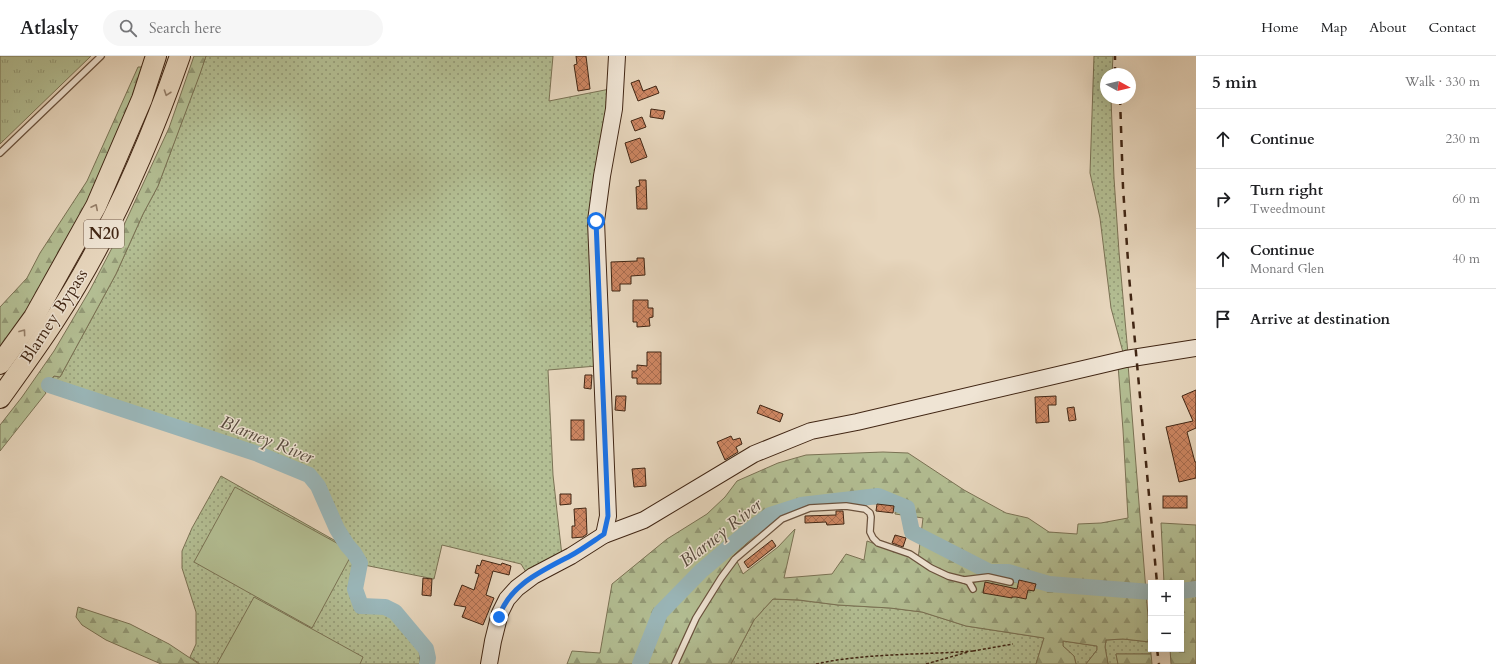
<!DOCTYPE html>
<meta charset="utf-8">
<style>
body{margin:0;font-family:Cardo,serif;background:#f6f6f6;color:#202124}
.controls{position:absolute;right:12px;bottom:12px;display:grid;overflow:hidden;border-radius:0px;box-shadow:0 4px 16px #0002}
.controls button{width:36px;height:36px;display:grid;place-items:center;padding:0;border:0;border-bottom:1px solid #e0e0e0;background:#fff;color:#202124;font:20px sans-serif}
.compass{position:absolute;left:1100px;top:12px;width:36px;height:36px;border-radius:50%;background:#fff;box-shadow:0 4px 16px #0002;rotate:98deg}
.stop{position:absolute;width:12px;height:12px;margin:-9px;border:3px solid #1a73e8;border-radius:50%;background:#fff}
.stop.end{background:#1a73e8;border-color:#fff;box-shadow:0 1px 4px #0008}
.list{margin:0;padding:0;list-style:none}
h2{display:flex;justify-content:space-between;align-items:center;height:52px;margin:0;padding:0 16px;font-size:17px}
h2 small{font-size:13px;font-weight:400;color:#757577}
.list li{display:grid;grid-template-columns:26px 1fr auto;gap:12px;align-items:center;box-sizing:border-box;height:60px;padding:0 16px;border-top:1px solid #e0e0e0}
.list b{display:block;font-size:15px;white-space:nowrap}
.list p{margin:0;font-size:13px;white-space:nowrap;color:#757577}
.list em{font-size:13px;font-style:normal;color:#757577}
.icon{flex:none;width:22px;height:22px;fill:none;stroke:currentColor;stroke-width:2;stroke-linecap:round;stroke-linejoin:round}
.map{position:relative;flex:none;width:1196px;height:608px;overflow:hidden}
header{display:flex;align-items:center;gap:24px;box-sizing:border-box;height:56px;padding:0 20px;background:#fff;border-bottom:1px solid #e0e0e0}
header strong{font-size:19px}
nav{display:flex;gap:22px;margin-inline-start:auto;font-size:14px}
.search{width:280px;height:36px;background:#f6f6f6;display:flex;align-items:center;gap:10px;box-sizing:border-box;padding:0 14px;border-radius:22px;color:#757577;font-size:15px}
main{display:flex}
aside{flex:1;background:#fff}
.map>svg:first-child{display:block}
.grass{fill:url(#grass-dots);stroke:#7a7254}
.forest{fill:url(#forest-firs);stroke:#7a7254;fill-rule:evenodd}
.park{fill:url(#park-tufts);stroke:#7a7254}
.pitch{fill:#b3be93;stroke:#7a7254}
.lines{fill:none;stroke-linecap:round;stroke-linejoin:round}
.river{stroke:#9ab7ba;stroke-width:16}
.building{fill:url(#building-cross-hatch);stroke:#412614}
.lane-casing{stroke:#6a523e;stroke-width:8}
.secondary-casing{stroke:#412614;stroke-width:18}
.highway-casing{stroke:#412614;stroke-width:22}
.path{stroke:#412614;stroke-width:1.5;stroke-dasharray:3 2;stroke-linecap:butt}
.lane{stroke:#efe4d4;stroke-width:5.5}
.secondary{stroke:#efe4d4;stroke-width:16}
.highway{stroke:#e7d6bd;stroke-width:20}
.rail{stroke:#412614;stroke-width:2.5;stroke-dasharray:7 7;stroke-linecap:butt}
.oneway{stroke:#947e68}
.route{stroke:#1a73e8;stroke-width:5}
.labels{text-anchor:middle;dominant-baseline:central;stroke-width:3;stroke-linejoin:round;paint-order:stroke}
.shield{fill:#efe4d4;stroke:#755f4e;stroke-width:1}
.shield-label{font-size:16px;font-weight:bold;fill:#412614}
.street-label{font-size:17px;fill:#412614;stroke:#efe4d4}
.water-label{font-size:18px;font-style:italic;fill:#574a3e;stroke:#efe4d4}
</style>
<header>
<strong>Atlasly</strong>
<div class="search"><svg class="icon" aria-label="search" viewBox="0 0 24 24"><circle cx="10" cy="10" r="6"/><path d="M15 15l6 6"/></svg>Search here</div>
<nav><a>Home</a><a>Map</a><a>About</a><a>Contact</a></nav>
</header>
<main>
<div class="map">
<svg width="1196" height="608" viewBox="0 0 1196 608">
<defs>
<pattern id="grass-dots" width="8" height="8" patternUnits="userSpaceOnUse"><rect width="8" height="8" fill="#b3be93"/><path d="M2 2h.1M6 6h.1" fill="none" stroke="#939a77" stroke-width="1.8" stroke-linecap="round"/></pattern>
<pattern id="forest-firs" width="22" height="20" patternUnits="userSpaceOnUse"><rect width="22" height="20" fill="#b3be93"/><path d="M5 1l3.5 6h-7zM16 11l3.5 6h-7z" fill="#939a77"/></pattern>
<pattern id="park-tufts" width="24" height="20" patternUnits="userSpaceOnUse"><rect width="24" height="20" fill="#b3be93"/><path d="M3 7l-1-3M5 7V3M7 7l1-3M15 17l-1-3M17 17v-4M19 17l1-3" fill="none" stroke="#939a77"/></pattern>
<pattern id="building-cross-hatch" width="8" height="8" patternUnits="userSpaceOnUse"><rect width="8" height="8" fill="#cd8662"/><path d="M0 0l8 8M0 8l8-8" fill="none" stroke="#a86d50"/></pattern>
</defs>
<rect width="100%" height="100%" fill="#e7d6bd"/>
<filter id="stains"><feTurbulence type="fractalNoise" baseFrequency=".005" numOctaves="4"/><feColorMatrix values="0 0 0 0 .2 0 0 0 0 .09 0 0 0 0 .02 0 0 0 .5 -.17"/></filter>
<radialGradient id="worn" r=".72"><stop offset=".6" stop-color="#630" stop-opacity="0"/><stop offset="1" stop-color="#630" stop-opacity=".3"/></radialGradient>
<g class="grass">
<polygon points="206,0 553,0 549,45 615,32 602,120 597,310 548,314 553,419 562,500 526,516 521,508 442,489 434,523 364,509 347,489 337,473 318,430 309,419 242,392 49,329 54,320 60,321 116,218 143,158 158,130"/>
<polygon points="1094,0 1113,0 1112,18 1106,18 1106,42 1111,42 1114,122 1119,196 1128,298 1124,300 1111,252 1100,162 1090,117"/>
<path d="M221,420L341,488L353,496C353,514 346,541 360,554H379L391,561L407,574L419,592L420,608H200L190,601L196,588V556L182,512V495L192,472Z"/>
<polygon points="773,543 798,544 838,549 890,552 922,556 966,570 1044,582 1036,608 731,608 754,564"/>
<polygon points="1123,583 1150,586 1151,598 1116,598 1118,608 1108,608 1105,591 1106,584"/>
<polygon points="1063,585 1097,590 1097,594 1086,608 1076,608 1074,600 1063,590"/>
</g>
<g class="forest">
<polygon points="194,0 206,0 200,18 158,130 143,158 116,218 60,321 54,320 43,333 46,337 0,395 0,369 22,341 54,295 90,234 124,169 169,72"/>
<path d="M138,11H145C136,35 127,58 117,82C87,154 45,230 0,294V251L27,222L40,197L87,125Z"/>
<path d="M1128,308L1150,586L1123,583L1106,584L1105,591L1108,608H1086L1097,594V590L1063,585V590L1074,600L1076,608H1036L1044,582L966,570L922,556L890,552L838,549L799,544L773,543L754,564L731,608H567L572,595L600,597L612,528L667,483L707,458L725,441L737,425L778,407L806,399L883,396L908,397L964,434L1006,457L1028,462L1049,476L1077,478L1078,468L1101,467L1128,462L1123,374L1118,309ZM846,446L896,449L895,458L923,462L918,503L867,485L864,504L846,498L832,518L784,522L795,473L778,491L743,518L734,499L769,467L802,451Z"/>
<polygon points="1161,467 1196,469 1196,527 1181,529 1181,527 1164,527"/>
<polygon points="1196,537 1196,608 1171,608 1170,593 1181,593 1181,539"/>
<polygon points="78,551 130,568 169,588 199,608 161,608 106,584 82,569 76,561"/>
<polygon points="1116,598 1151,598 1152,608 1118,608"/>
</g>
<polygon class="park" points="0,0 91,0 0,88"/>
<g class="pitch">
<polygon points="235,431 353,496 312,572 194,506"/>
<polygon points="254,541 363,601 360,608 217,608"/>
</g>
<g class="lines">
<g class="river">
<polyline points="49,329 258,398 309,419 318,430 337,473 347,489 354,497 360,507 355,533 361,550 385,551 395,556 426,593 428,602 427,608"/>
<polyline points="1181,535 1196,533"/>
<polyline points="640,608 660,557 701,515 747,476 770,459 801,449 878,440 907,452 912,476 990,516 1008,516 1049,528 1151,536"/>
</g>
</g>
<g class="building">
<polygon points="576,0 586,0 590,33 578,35 574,9 577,8"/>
<polygon points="639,24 643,35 656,30 659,37 638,45 631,27"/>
<polygon points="651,53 665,55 663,63 650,61"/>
<polygon points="642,61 646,71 635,75 631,65"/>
<polygon points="640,82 647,101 631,107 625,87"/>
<polygon points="639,124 646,124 647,153 637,153 636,131 640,130"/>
<polygon points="637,202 644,202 645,219 631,220 631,228 620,228 620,235 612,235 611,206 637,205"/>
<polygon points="633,244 648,244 648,252 653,252 653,261 649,262 650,270 637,271 637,266 633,266"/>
<polygon points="647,296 661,296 661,328 637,328 637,322 632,322 632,315 637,315 637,309 647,310"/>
<polygon points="585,319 592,319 591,333 584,332"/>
<polygon points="1196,334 1196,372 1187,376 1195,406 1196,406 1196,422 1179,426 1166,371 1193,365 1182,340"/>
<polygon points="616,340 626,340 625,355 615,354"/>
<polygon points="1056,340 1056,349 1048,349 1049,366 1036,367 1035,341"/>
<polygon points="760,349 783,358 780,366 757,357"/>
<polygon points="1074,351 1076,364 1069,365 1067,352"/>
<rect x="571" y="364" width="13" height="20"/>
<polygon points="731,380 733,384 740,382 742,388 736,391 738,396 725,404 717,386"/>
<polygon points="645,412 646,430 634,431 632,413"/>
<polygon points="560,438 571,438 571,448 560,449"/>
<rect x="1163" y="440" width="24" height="12"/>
<polygon points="877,448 894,450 893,457 876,455"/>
<polygon points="586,452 587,478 583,481 572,482 572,470 575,470 574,453"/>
<polygon points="836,455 843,455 844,468 827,469 826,466 805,467 805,460 836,459"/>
<polygon points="895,479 906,482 903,491 892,487"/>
<polygon points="772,484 776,490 748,512 744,506"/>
<polygon points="482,504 501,509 502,507 511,510 509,519 493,515 486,539 494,542 483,569 462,561 466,551 454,549 462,529 474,534 479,518 475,517 477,509 480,510"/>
<polygon points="423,522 432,523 431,540 422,539"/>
<polygon points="1019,524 1036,528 1034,535 1028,534 1026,543 1016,541 1012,541 1012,542 983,537 985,526 1017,533"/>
</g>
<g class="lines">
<g class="lane-casing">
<g id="lane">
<polyline points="0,97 101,0"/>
<polyline points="964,524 969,526 973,533"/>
<polyline points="675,608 696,562 721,522 735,503 782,463 810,452 846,450 865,453 870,457 871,461 870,476 873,482 878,487 910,498 931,512 948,520 964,524 988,521 1010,526"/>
</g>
</g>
<g class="secondary-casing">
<g id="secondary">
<polyline points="604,479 608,460 596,165 602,120 614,53 617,0"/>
<polyline points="489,608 493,585 500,557 507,543 517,532 533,520 571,500 604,479 644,464 754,398 811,375 857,366 1126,303 1196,292"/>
</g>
</g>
<g class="highway-casing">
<g id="highway">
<polyline points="0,308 34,261 96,150 142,43 156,0"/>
<path d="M0,342C18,317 37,291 54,265C108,183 148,92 180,0"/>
</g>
</g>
<g class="path">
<polyline points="973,595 1013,588"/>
<path d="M816,608C865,597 922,599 973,595"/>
<polyline points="926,608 968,596"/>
</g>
<use href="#lane" class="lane"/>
<use href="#secondary" class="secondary"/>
<use href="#highway" class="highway"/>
<g class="rail">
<polyline points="1115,18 1115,0"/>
<polyline points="1120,42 1123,131 1129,220 1157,527"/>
<polyline points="1157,593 1159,608"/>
</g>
</g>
<defs><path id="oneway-chevron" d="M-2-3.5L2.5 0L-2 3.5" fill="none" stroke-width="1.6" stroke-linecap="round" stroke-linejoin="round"/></defs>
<g class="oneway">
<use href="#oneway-chevron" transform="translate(167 37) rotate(109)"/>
<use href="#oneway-chevron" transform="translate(95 151) rotate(-63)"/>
<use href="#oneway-chevron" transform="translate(23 276) rotate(-54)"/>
</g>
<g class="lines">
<path class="route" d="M499,561C509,529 542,515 570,500C581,494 592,486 604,478L608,460L596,165"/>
</g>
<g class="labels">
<rect class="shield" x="84" y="164" width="40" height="28" rx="3"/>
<g class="shield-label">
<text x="104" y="178">N20</text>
</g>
<g class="street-label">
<text transform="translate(54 260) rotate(-57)">Blarney Bypass</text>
</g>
<g class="water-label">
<text transform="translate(267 384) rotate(22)">Blarney River</text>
<text transform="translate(721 477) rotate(-38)">Blarney River</text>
</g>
</g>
<rect width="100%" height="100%" filter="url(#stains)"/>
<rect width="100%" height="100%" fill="url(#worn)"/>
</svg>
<div class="controls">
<button>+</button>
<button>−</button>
</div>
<svg class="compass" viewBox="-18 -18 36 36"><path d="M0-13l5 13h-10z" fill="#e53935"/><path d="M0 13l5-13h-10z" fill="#757577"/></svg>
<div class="stop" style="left:596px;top:165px"></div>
<div class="stop end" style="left:499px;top:561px"></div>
</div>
<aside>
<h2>5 min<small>Walk · 330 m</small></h2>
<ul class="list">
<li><svg class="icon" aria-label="ahead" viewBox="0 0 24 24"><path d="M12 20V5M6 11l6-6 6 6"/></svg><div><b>Continue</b></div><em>230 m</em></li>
<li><svg class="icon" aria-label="right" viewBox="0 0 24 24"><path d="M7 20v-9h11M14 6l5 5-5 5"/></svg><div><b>Turn right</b><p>Tweedmount</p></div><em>60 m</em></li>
<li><svg class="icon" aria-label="ahead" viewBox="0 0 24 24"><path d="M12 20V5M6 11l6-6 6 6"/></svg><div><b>Continue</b><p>Monard Glen</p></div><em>40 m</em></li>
<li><svg class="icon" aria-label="arrive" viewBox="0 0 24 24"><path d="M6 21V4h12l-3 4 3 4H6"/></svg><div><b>Arrive at destination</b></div></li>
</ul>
</aside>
</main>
